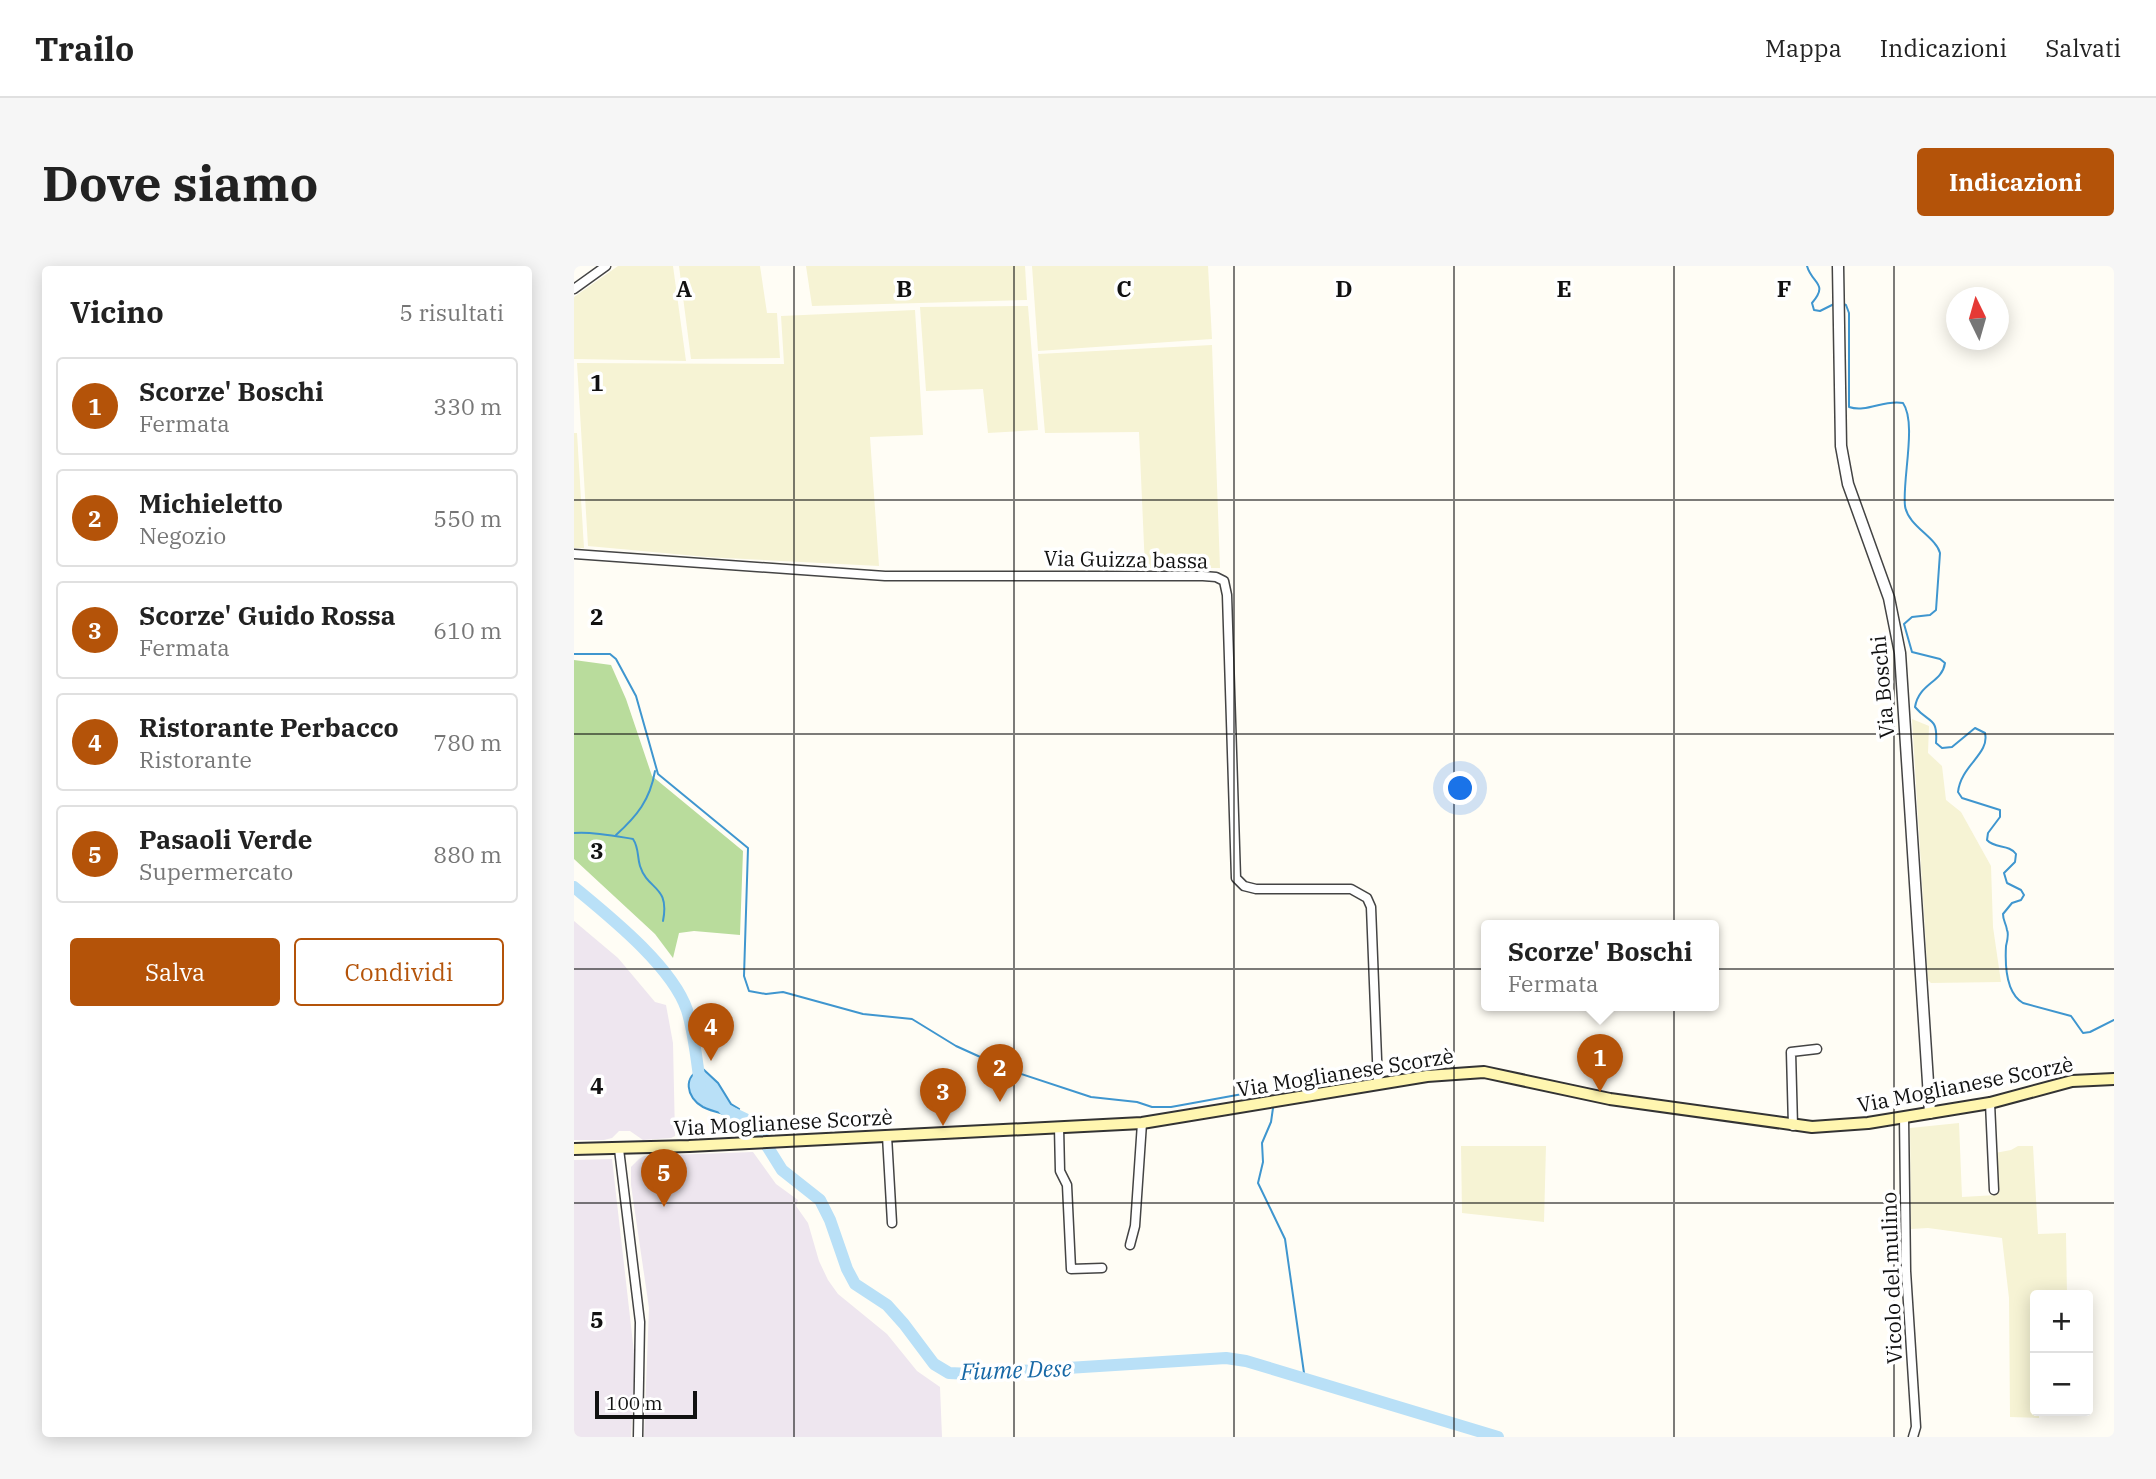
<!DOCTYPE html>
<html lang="it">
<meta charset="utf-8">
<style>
body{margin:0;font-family:"IBM Plex Serif",serif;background:#f6f6f6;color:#222}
.controls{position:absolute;right:21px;bottom:21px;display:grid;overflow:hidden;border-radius:7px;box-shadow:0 4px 18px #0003}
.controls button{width:63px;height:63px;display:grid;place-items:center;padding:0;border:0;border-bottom:2px solid #e0e0e0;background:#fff;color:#222;font:35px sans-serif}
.compass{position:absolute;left:1372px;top:21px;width:63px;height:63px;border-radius:50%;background:#fff;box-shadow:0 4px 18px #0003;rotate:355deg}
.scale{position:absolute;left:21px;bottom:18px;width:102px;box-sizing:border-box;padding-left:7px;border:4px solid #111;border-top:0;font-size:19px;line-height:24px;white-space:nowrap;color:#111;-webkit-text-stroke:5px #fff;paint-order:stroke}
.you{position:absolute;left:887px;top:523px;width:24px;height:24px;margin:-18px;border:5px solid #fff;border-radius:50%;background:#1a73e8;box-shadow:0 0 0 10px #1a73e833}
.badge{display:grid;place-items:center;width:46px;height:46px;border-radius:50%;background:#b45309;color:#fff;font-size:23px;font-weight:700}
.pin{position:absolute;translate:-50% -58px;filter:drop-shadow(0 2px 4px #0008)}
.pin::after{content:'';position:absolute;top:37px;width:24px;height:21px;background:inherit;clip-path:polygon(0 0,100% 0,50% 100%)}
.popup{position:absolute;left:907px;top:654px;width:238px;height:91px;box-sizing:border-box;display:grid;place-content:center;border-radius:7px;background:#fff;filter:drop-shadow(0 2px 5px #0005);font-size:23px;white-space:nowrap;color:#767676}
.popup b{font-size:26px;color:#222}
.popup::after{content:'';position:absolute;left:50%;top:100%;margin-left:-14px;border:14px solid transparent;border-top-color:#fff}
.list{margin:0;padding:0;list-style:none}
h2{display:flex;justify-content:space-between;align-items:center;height:91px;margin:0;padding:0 28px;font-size:30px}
h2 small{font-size:23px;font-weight:400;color:#767676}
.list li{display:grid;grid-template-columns:46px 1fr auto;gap:21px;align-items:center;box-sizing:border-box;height:98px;margin:0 14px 14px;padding:0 14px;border:2px solid #e0e0e0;border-radius:7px}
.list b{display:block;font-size:26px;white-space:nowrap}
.list p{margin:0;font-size:23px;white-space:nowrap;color:#767676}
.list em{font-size:23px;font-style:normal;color:#767676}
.actions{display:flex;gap:14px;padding:21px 28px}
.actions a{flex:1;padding:16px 0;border:2px solid #b45309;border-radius:7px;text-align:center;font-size:24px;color:#b45309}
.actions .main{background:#b45309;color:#fff}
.map{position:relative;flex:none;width:1540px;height:1171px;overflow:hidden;border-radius:7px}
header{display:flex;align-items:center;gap:42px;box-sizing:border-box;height:98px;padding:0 35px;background:#fff;border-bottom:2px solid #e0e0e0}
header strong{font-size:33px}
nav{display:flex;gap:38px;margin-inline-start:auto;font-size:24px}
.intro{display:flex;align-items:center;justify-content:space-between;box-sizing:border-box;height:168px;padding:0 42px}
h1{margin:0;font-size:49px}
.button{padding:18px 32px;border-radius:7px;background:#b45309;color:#fff;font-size:24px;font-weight:700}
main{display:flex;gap:42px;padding:0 42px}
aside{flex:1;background:#fff;border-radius:7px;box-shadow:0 4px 18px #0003}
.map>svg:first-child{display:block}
.industrial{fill:#eee6ef}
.farmland{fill:#f6f3d4}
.forest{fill:#b9dc9c}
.water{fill:#b9e0f7;stroke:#3f96cf;stroke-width:2}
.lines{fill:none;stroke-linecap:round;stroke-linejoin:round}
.stream{stroke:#3f96cf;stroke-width:2}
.river{stroke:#b9e0f7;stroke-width:12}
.minor-casing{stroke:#444;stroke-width:11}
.tertiary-casing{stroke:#444;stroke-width:13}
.secondary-casing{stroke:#333;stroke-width:14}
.minor{stroke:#fff;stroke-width:8}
.tertiary{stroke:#fff;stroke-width:10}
.secondary{stroke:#fff6b0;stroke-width:10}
.grid{fill:none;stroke:#111;stroke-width:2;stroke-opacity:0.55}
.labels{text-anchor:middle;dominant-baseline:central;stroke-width:7;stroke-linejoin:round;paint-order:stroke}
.street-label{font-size:21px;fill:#111;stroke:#fff}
.water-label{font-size:23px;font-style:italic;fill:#1768a6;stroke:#fff}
.grid-label{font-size:23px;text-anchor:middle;font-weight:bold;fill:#111;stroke:#fff;stroke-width:7;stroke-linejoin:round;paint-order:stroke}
</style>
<header>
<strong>Trailo</strong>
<nav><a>Mappa</a><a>Indicazioni</a><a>Salvati</a></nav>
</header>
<div class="intro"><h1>Dove siamo</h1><a class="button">Indicazioni</a></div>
<main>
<aside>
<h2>Vicino<small>5 risultati</small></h2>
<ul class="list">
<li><span class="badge">1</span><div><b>Scorze' Boschi</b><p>Fermata</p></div><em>330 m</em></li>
<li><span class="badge">2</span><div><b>Michieletto</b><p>Negozio</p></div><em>550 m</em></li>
<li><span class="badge">3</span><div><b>Scorze' Guido Rossa</b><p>Fermata</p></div><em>610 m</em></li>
<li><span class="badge">4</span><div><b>Ristorante Perbacco</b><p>Ristorante</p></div><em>780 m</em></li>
<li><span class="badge">5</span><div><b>Pasaoli Verde</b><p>Supermercato</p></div><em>880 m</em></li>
</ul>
<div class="actions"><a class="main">Salva</a><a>Condividi</a></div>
</aside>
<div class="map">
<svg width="1540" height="1171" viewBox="0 0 1540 1171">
<rect width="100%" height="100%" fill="#fffdf5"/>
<g class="industrial">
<polygon points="0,655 44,692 81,736 92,739 99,777 101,870 97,872 69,874 56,865 45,865 38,872 30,874 0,874"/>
<polygon points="179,886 202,918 224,934 222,940 234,957 245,995 254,1014 264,1028 313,1068 343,1105 366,1121 368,1171 70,1171 75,1042 57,919 57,901 65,893 70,890"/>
<polygon points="38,893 61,1095 57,1171 0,1171 0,894"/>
</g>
<g class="farmland">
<polygon points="44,0 99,0 112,95 0,93 0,31"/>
<polygon points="105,0 186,0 193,47 203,47 206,92 117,93"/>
<polygon points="232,0 451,0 453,34 238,40"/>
<polygon points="458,0 634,0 638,73 464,85"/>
<polygon points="454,40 464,164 414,167 409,123 352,125 346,41"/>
<polygon points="341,44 349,169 296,171 305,300 133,291 14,280 3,97 210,98 207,50"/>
<polygon points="638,79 646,302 571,302 565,166 471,167 464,88"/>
<polygon points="0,167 3,167 10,282 0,282"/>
<polygon points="1338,453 1355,460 1354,487 1368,500 1372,534 1387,546 1417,600 1419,661 1427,716 1357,717 1354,714"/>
<polygon points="1385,857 1388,931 1423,929 1421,887 1437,884 1444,880 1459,880 1464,968 1492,967 1493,1029 1461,1029 1461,1145 1465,1145 1465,1152 1436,1151 1435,1032 1428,972 1354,962 1337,963 1336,862"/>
<polygon points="887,880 972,880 970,956 888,947"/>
</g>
<polygon class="forest" points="0,394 37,399 52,433 78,510 169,585 166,669 120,665 105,667 99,692 81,668 0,593"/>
<path class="water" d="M129,803L144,817L157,838L165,843L162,852C152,848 139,846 129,841C112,832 108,809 129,803Z"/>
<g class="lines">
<g class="stream">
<path d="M1233,0C1238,18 1255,17 1238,37L1240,44L1246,45L1262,37"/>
<path d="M1267,37L1272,39L1275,47V141C1293,147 1310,133 1329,137C1343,157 1328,214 1331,240C1334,260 1362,271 1366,287L1362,344L1356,349L1338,351L1330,358L1338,386L1366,393L1371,397C1368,417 1345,417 1341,441C1355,458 1364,450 1362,477L1368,482L1378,481L1401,462L1411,467C1416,488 1387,499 1384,526L1388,532L1426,544V551L1414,567L1413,574C1421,583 1435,578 1442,588L1441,596L1430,607L1433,617L1447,624L1450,629L1447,634L1438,637L1429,648C1429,655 1432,657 1433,664C1435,668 1433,676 1432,680C1431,698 1432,727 1449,737L1497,750L1509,767L1516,766L1540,754"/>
<polyline points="0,388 36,388 42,393 62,430 84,508 174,582 170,710 175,725 192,728 209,726 289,748 338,753 382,780 435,804 517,831 563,836 578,841 597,841 685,825 695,830"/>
<path d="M0,567C17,565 41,570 59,573C65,582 63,590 66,600C74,625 96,619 89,655"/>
<path d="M42,569C63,550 76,534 81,505"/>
<polyline points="699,842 697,856 688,877 689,896 684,917 711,973 731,1114"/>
</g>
<g class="river">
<path d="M0,621C35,650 98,700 113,744C120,767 123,794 126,819"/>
<polyline points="150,843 173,854 187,865 193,880 208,904 246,934 256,954 273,1003 281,1018 313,1039 330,1058 360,1098 375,1107 397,1108 652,1092 672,1095 924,1171"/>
</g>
<g class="minor-casing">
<g id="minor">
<polyline points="0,23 32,0"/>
<polyline points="0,288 311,310 629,310 642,311 650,315 653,329 662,612 670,620 682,623 777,623 793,632 797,641 804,818"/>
<polyline points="1416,837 1420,924"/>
<polyline points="1330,851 1332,1005 1342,1161 1339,1171"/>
<polyline points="1219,860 1217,786 1243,783"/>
<polyline points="485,861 486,905 493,919 497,1003 528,1002"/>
<polyline points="313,870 318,957"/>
<polyline points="45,883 66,1056 64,1171"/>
<polyline points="556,979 561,960 568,857"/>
</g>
</g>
<g class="tertiary-casing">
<polyline id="tertiary" points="1264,0 1267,180 1274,218 1315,332 1326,387 1356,847"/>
</g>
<g class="secondary-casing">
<polyline id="secondary" points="0,883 115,880 568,857 853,810 910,806 1036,833 1238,861 1294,857 1416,837 1498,815 1540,813"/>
</g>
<use href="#minor" class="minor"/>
<use href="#tertiary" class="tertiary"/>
<use href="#secondary" class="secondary"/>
</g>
<path class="grid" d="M220,0V1171M440,0V1171M660,0V1171M880,0V1171M1100,0V1171M1320,0V1171M0,234H1540M0,468H1540M0,703H1540M0,937H1540"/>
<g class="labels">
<g class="street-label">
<text transform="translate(552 293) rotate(1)">Via Guizza bassa</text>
<text transform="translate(1308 421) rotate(-95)">Via Boschi</text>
<text transform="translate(771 806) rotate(-9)">Via Moglianese Scorzè</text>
<text transform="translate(1391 818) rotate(-11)">Via Moglianese Scorzè</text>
<text transform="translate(209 856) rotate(-3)">Via Moglianese Scorzè</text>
<text transform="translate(1317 1012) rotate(-92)">Vicolo del mulino</text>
</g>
<g class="water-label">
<text transform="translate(442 1103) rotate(-2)">Fiume Dese</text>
</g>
</g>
<g class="grid-label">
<text x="110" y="31">A</text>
<text x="330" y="31">B</text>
<text x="550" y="31">C</text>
<text x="770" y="31">D</text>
<text x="990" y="31">E</text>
<text x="1210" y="31">F</text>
<text x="23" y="125">1</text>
<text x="23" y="359">2</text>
<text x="23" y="593">3</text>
<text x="23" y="828">4</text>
<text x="23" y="1062">5</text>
</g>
</svg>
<div class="controls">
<button>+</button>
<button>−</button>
</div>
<svg class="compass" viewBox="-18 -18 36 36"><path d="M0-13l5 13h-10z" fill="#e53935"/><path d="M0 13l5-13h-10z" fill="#767676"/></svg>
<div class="scale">100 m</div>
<div class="you"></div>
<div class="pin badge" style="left:1026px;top:826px">1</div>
<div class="popup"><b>Scorze' Boschi</b>Fermata</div>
<div class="pin badge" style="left:426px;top:836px">2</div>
<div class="pin badge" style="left:369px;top:860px">3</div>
<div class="pin badge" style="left:137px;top:795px">4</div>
<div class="pin badge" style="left:90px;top:941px">5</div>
</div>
</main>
